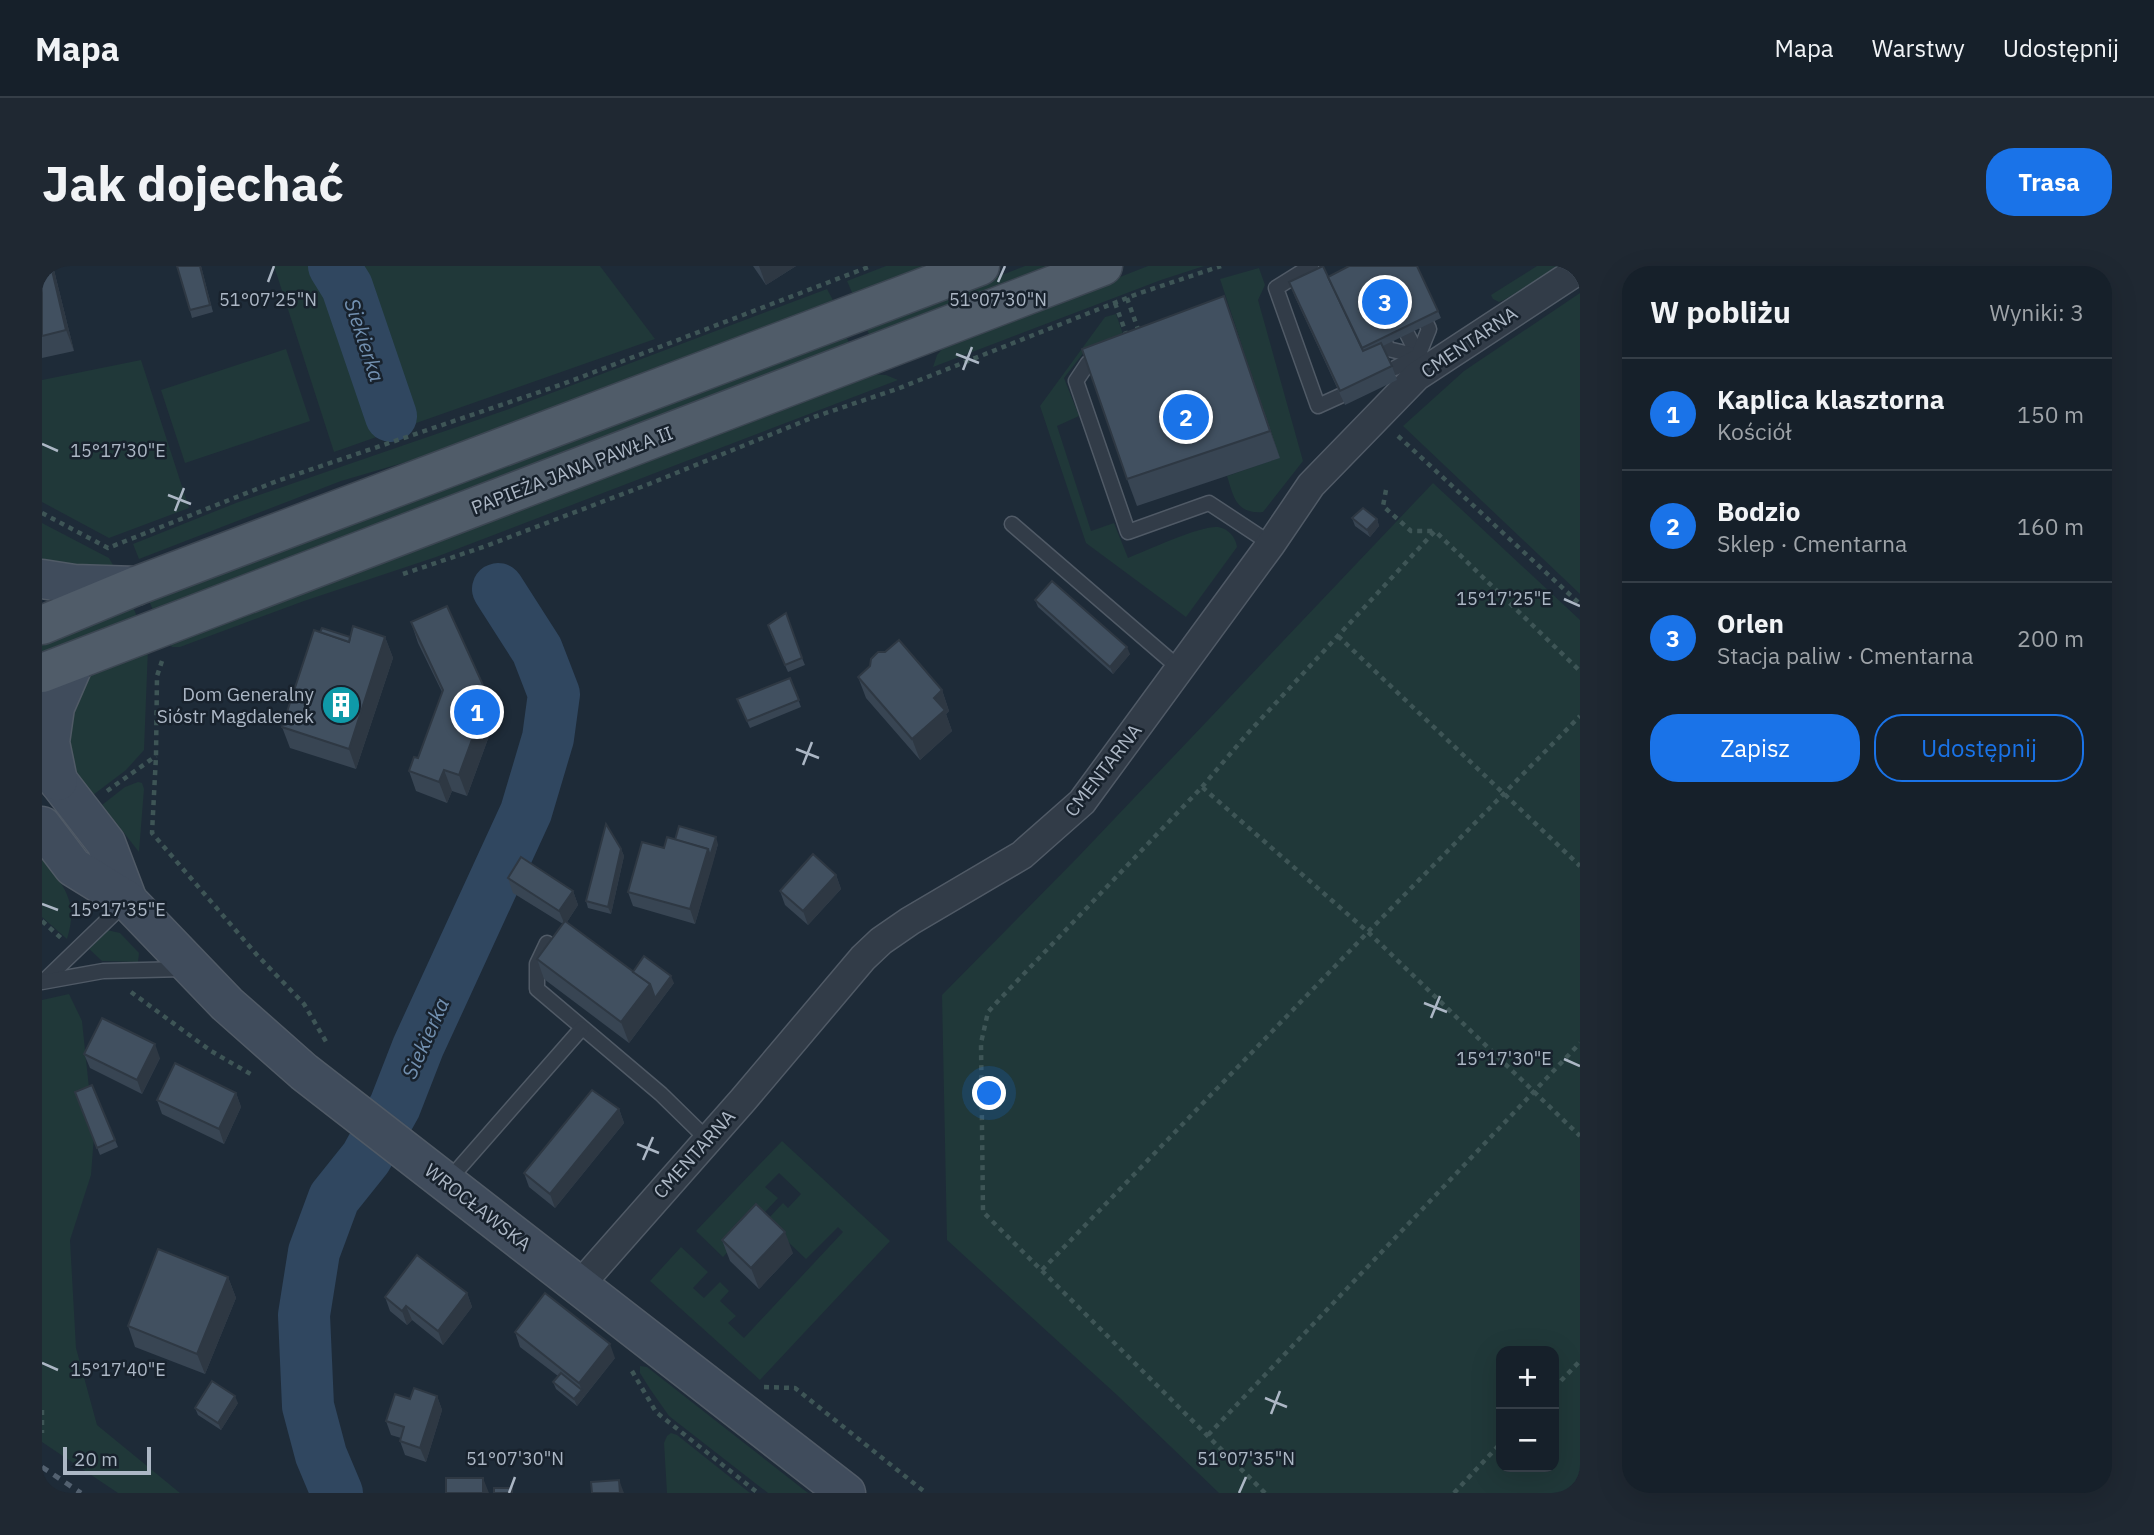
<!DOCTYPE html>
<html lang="pl">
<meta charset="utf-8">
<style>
body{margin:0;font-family:"IBM Plex Sans",sans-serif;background:#1f2832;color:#f1f3f6}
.controls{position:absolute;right:21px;bottom:21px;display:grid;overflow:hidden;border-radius:14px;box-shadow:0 7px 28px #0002}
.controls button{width:63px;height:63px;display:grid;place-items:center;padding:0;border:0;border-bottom:2px solid #353e47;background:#16202a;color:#f1f3f6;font:35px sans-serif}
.scale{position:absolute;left:21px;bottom:18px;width:88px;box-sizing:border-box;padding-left:7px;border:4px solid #acb7c5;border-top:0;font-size:19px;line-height:24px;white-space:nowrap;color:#acb7c5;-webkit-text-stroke:5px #18222d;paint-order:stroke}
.you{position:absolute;left:948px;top:828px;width:24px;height:24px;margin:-18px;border:5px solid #fff;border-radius:50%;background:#1a73e8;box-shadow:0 0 0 10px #1a73e833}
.badge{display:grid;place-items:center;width:46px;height:46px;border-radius:50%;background:#1a73e8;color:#fff;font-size:23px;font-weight:700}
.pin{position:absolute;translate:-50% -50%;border:4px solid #fff;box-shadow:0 2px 7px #0006}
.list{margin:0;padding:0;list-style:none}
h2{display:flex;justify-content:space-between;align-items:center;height:91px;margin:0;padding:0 28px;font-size:30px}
h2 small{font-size:23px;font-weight:400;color:#9ea3a8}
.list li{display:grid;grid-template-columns:46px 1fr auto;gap:21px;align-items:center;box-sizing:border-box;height:112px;padding:0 28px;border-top:2px solid #353e47}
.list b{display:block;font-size:26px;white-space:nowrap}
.list p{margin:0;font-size:23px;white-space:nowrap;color:#9ea3a8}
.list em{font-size:23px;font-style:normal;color:#9ea3a8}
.actions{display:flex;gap:14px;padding:21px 28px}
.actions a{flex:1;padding:16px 0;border:2px solid #1a73e8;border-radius:28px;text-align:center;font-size:24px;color:#1a73e8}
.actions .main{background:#1a73e8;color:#fff}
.map{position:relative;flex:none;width:1538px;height:1227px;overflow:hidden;border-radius:28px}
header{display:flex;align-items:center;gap:42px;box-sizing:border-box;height:98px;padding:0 35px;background:#16202a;border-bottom:2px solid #353e47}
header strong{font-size:33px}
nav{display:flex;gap:38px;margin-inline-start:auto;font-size:24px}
.intro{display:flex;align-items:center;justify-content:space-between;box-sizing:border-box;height:168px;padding:0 42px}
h1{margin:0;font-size:49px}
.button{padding:18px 32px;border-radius:28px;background:#1a73e8;color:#fff;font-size:24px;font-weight:700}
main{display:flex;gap:42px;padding:0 42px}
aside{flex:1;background:#16202a;border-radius:28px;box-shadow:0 7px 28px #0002}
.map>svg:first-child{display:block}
.green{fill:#203839;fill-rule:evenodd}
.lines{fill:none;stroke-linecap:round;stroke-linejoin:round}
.river{stroke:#304760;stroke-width:52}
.service-casing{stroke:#505a66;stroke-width:17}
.minor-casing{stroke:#505a66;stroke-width:31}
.secondary-casing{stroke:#505a66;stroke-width:41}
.primary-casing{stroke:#3c4652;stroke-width:41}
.path{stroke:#3e5556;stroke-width:4.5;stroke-dasharray:5 5;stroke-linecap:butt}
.service{stroke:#323c48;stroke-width:14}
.minor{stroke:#323c48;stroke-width:28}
.secondary{stroke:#404c5c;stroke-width:38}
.primary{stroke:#505c69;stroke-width:38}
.rail{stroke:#536170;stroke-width:5;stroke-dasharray:7 7;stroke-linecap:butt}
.wall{fill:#384553}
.shaded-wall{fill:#2e3843}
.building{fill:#415060;stroke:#2e3843;stroke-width:2}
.ticks{fill:none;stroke:#acb7c5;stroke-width:2.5}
.labels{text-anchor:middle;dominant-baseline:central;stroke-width:5;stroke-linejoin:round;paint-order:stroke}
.street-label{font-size:19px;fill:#acb7c5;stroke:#18222d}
.poi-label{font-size:19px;fill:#acb7c5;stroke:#18222d;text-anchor:end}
.water-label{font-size:21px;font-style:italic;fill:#7290b0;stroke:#18222d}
.ticks-label{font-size:18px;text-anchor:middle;fill:#acb7c5;stroke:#18222d;stroke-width:5;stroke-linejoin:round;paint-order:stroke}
</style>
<header>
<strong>Mapa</strong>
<nav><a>Mapa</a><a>Warstwy</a><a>Udostępnij</a></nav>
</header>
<div class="intro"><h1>Jak dojechać</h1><a class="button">Trasa</a></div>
<main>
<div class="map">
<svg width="1538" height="1227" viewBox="0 0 1538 1227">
<rect width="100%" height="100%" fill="#1e2b38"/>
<g class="green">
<polygon points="232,0 558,0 613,73 292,186"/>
<polygon points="844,0 892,0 812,31 805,15"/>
<polygon points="983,0 1014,0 828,71 824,61"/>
<polygon points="1106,0 1162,0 1119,14 891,101 895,89 903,80"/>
<polygon points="1495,0 1518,0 1462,34 1457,36 1451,33 1449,29"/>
<path d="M1217,2L1223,19L1216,34L1261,195L1221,246C1194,248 1192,232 1185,210L1237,192L1178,13Z"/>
<polygon points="785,23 793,38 405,184 299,215 97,293 91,278 194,237 467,143"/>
<polygon points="1538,27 1538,328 1361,160 1422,105"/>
<path d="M1074,48L1081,68L1046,81L1022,112L1037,150L1015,160L1049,265L1072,257L1086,292C1106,284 1155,261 1174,261C1185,261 1194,271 1195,281L1144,351L1044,277L998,140L1063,51Z"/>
<polygon points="804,70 808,79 112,346 107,335"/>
<polygon points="244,83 268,155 143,197 119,124"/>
<polygon points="99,94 147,242 67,272 0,236 0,114"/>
<polygon points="825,108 844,109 856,114 394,291 262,335 138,381 130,381 126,376"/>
<path d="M1391,217L1538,354V1227H1177L1075,1129L905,974L900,729L1037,590ZM1512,1085V1201H1459V1085Z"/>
<polygon points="0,257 67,292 71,299 62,302 0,301"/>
<polygon points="91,341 96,353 0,389 0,377"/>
<polygon points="106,382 102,484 84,504 51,529 32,504 18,466 44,413 61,402"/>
<polygon points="96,516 100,517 102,523 97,586 60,539 83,521"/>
<path d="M0,592C22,620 37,636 25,673L0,651Z"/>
<polygon points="65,664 78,667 97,687 96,696 60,695 43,679 56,666"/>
<polygon points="27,728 40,755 52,870 49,909 28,974 34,1082 55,1159 138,1227 76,1227 0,1176 0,734"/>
<polygon points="740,875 848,975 718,1114 608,1015 639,981 666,1006 651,1022 662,1032 678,1016 687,1025 678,1035 694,1050 686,1057 702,1072 801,966 796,961 764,993 724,955 741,937 746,942 759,928 737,907 723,921 736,932 681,991 654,965"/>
<polygon points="598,1100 605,1101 766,1227 726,1227 627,1150 608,1123 598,1107"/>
<polygon points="629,1167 635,1169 708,1227 625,1227 622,1177 625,1170"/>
</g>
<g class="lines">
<g class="river">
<polyline points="292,0 305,21 349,150"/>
<polyline points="295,1227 279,1189 266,1140 262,1049 272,986 292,932 324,892 353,840 376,781 484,546 506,472 512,428 495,384 456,323"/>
</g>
<g class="service-casing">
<g id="service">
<polyline points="1269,0 1234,22 1276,140 1298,130"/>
<polyline points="1357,52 1378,93"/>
<polyline points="1336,62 1346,83 1376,90"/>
<polyline points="1062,91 1046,97 1034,115 1086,266 1167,237 1229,278"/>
<polyline points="1353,102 1376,90 1387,63 1377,42"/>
<polyline points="970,258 1137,402"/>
<polyline points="505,677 495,698 495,723 619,828 665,873"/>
<polyline points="2,715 83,637"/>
<polyline points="0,716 61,705 142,703"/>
<polyline points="405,916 540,762"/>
</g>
</g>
<g class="minor-casing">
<polyline id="minor" points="537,1020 701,834 821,692 839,675 868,655 980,589 1040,536 1229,278 1269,219 1375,110 1538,3"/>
</g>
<g class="secondary-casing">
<g id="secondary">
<polyline points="0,313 32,318 94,320"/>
<polyline points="0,489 16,515 64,577 86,635"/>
<polyline points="16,515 8,476 13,441 33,395"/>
<polyline points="0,560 31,601 86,635 185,738 262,806 804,1227"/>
</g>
</g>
<g class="primary-casing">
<g id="primary">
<polyline points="0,359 94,320 938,0"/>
<polyline points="0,407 1061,0"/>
</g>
</g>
<g class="path">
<polyline points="1085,32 1097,66"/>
<polyline points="1073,37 1085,70"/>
<polyline points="1356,170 1538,338"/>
<polyline points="1344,224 1341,240 1369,265 1392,265"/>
<polyline points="0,247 66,282 235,215 521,118 829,0"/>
<polyline points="361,308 444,280 607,218 772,151 855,123 1095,28 1179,0"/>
<polyline points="1296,370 1538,600"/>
<polyline points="120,395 115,410 114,490 110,567 215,689 262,738 286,779"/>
<polyline points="1160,521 1206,467 1393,265 1538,405"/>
<polyline points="65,525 114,490"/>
<polyline points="0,655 19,672"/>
<polyline points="89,726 169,785 212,810"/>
<polyline points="1000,1004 1326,666 1538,450"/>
<polyline points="590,1105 614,1146 716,1227"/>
<polyline points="722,1121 753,1122 884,1227"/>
<polyline points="1512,1122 1538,1095"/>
<polyline points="0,1144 0,1167"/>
<polyline points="1166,1169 1538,777"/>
<polyline points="1223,1227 941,946 939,777 946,746 957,734 1160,521 1326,666 1538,870"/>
<polyline points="1412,1227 1459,1177"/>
</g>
<use href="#service" class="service"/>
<use href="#minor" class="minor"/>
<use href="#secondary" class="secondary"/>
<use href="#primary" class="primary"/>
<polyline class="rail" points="0,1201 39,1227"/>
</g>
<g class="wall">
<polygon points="0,0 11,0 32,85 0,92"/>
<polygon points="135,0 159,0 171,46 150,52"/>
<polygon points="711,0 754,0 724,19"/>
<polygon points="1286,11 1396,45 1399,52 1341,80 1350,100 1355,114 1303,139 1253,31 1247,16"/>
<polygon points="1182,30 1238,192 1095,240 1085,213"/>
<polygon points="1310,252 1335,253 1337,260 1328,271 1313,260"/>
<polygon points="993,334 1088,388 1071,408 996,341"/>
<polygon points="369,356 454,451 425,530 410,525 405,537 374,525 367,505 376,492 400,426 376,377"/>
<polygon points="278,366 308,371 343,371 351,392 314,503 248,482 240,461"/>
<polygon points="728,366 760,392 763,399 746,406"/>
<polygon points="816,411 900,424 907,445 904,448 910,465 878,494 824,432"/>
<polygon points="748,412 759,441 708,462 695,433"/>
<polygon points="633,574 676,578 653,658 591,640 586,626 622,582"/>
<polygon points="579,583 582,590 569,648 546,642 544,635"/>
<polygon points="794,609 799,623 766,659 743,639 738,625"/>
<polygon points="466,612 531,625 536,639 525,656 591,706 632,717 587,777 502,713 495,693 521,658 471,627"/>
<polygon points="42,788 118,792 100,828 48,802"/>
<polygon points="50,819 76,881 58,889 33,826"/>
<polygon points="194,827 199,841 182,878 120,848 115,834"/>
<polygon points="577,843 582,857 513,942 487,921 482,907"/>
<polygon points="680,974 751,987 717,1023 688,995"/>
<polygon points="186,1011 194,1032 163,1108 93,1081 86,1060"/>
<polygon points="425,1027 430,1041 401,1079 370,1054 365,1059 348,1045 343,1031"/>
<polygon points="473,1066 573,1092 535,1140 514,1123 511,1116 516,1110 478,1081"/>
<polygon points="395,1130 400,1144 384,1196 363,1189 358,1175 359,1172 349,1169 344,1155"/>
<polygon points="196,1137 179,1164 156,1149 153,1142"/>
</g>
<g class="shaded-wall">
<polygon points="9,0 11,0 32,85 24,64"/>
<polygon points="717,0 754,0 724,19"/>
<polygon points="1182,30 1192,57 1238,192 1228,165"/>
<polygon points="1335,253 1337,260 1328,271 1325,264"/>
<polygon points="343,371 351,392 314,503 307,483"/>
<polygon points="1085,381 1088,388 1071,408 1068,401"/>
<polygon points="900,424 907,445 904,448 910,465 878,494 870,473 892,432"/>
<polygon points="446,430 454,451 425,530 417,509"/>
<polygon points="402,504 410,525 405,537 397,516"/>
<polygon points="674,571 676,578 671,597 668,590"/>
<polygon points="579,583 582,590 569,648 566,641"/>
<polygon points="666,583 671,597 653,658 648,643"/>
<polygon points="794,609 799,623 766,659 761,645"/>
<polygon points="531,625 536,639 523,659 517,645"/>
<polygon points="629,710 632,717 587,777 579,756 608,718"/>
<polygon points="113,778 118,792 100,828 95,814"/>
<polygon points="194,827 199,841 182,878 177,863"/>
<polygon points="577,843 582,857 513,942 508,928"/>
<polygon points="743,966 751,987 717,1023 709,1002"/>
<polygon points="186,1011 194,1032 163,1108 155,1088"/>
<polygon points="425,1027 430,1041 401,1079 396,1065"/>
<polygon points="364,1040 370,1054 365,1059 360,1045"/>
<polygon points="568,1078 573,1092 542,1131 537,1117"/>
<polygon points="540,1124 542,1131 535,1140 532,1133"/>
<polygon points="193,1130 196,1137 179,1164 176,1157"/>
<polygon points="395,1130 400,1144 384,1196 378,1182"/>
<polygon points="441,1212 447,1227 441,1227"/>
<polygon points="577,1214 582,1227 578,1227"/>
</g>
<g class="building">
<polygon points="0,0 9,0 24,64 0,70"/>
<polygon points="135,0 158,0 168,39 148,44"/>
<polygon points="1281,0 1321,85 1339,77 1350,100 1298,125 1247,16"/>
<polygon points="1307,0 1375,0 1396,45 1320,82 1286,11"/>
<polygon points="1182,30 1228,165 1085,213 1040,83"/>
<polygon points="1321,242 1335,253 1325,264 1310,252"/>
<polygon points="1010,315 1085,381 1068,401 993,334"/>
<polygon points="405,340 446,430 417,509 402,504 397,516 367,505 372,491 376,492 401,424 369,356"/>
<polygon points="744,347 760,392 743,399 726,359"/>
<polygon points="311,360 343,371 307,483 240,461 272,364 307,376"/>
<polygon points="280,362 308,371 307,376 278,366"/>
<polygon points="857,374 900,424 892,432 903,444 870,473 816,411 828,400 829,393 836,386 843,386"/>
<polygon points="748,412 757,434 705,455 695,433"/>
<polygon points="564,558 579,583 566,641 544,635"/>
<polygon points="637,560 674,571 668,590 666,583 633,574"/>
<polygon points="625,571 666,583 648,643 586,626 600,576 622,582"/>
<polygon points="771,588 794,609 761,645 738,625"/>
<polygon points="479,591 531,625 517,645 466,612"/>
<polygon points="523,655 608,718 579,756 495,693"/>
<polygon points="602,690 629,710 613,732 608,718 591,706"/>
<polygon points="60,752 113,778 95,814 42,788"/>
<polygon points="133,797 194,827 177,863 115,834"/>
<polygon points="50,819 73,874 55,882 33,826"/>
<polygon points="550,824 577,843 508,928 482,907"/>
<polygon points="714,938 743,966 709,1002 680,974"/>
<polygon points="116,983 186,1011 155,1088 86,1060"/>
<polygon points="375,989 425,1027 396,1065 364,1040 360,1045 343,1031"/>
<polygon points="503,1027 568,1078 537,1117 473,1066"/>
<polygon points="519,1107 540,1124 532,1133 511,1116"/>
<polygon points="170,1115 193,1130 176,1157 153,1142"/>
<polygon points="372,1122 395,1130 378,1182 358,1175 362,1161 344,1155 353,1128 368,1133"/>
<rect x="404" y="1212" width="37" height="15"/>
<polygon points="577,1214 578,1227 550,1227 549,1216"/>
<rect x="452" y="1222" width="18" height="5"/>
</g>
<path class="ticks" d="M226,16L232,0M956,16L963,0M914,88L937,97M921,104L930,81M0,178L16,185M126,229L149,238M133,245L142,222M1522,333L1538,340M754,483L777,492M761,499L770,476M0,638L16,644M1382,737L1405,746M1389,752L1398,730M1522,793L1538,800M595,878L617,887M601,894L611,871M0,1097L16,1104M1223,1132L1245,1141M1229,1148L1238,1125M467,1227L473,1211M1197,1227L1204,1211"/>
<defs>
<g id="building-disc" transform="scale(2.0125)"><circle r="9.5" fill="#0f9aa8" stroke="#18222d"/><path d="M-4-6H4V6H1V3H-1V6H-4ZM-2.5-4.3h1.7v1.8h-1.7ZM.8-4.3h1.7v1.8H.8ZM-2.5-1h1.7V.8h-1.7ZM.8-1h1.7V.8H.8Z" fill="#fff"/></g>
</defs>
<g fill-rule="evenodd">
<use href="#building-disc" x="299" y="439"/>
</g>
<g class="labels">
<g class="street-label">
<text transform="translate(1427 76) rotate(-34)">CMENTARNA</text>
<text transform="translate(530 204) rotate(-21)">PAPIEŻA JANA PAWŁA II</text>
<text transform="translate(1061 504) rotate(-52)">CMENTARNA</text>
<text transform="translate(652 888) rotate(-48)">CMENTARNA</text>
<text transform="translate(436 941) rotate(38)">WROCŁAWSKA</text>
</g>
<g class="poi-label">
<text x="272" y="428">Dom Generalny<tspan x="272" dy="22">Sióstr Magdalenek</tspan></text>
</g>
<g class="water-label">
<text transform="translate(323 74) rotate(72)">Siekierka</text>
<text transform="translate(383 772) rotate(-66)">Siekierka</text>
</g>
</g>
<g class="ticks-label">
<text x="226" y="40">51°07'25"N</text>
<text x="956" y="40">51°07'30"N</text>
<text x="76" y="191">15°17'30"E</text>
<text x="1462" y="339">15°17'25"E</text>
<text x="76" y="650">15°17'35"E</text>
<text x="1462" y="799">15°17'30"E</text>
<text x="76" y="1110">15°17'40"E</text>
<text x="473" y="1199">51°07'30"N</text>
<text x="1204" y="1199">51°07'35"N</text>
</g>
</svg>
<div class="controls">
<button>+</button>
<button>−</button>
</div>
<div class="scale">20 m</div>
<div class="you"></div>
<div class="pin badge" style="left:435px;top:446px">1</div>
<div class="pin badge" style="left:1144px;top:151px">2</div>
<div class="pin badge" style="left:1343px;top:36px">3</div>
</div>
<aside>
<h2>W pobliżu<small>Wyniki: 3</small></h2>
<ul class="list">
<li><span class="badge">1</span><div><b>Kaplica klasztorna</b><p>Kościół</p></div><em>150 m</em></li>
<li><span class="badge">2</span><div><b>Bodzio</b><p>Sklep · Cmentarna</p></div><em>160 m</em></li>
<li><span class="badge">3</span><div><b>Orlen</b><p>Stacja paliw · Cmentarna</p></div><em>200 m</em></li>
</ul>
<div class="actions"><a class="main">Zapisz</a><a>Udostępnij</a></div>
</aside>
</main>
